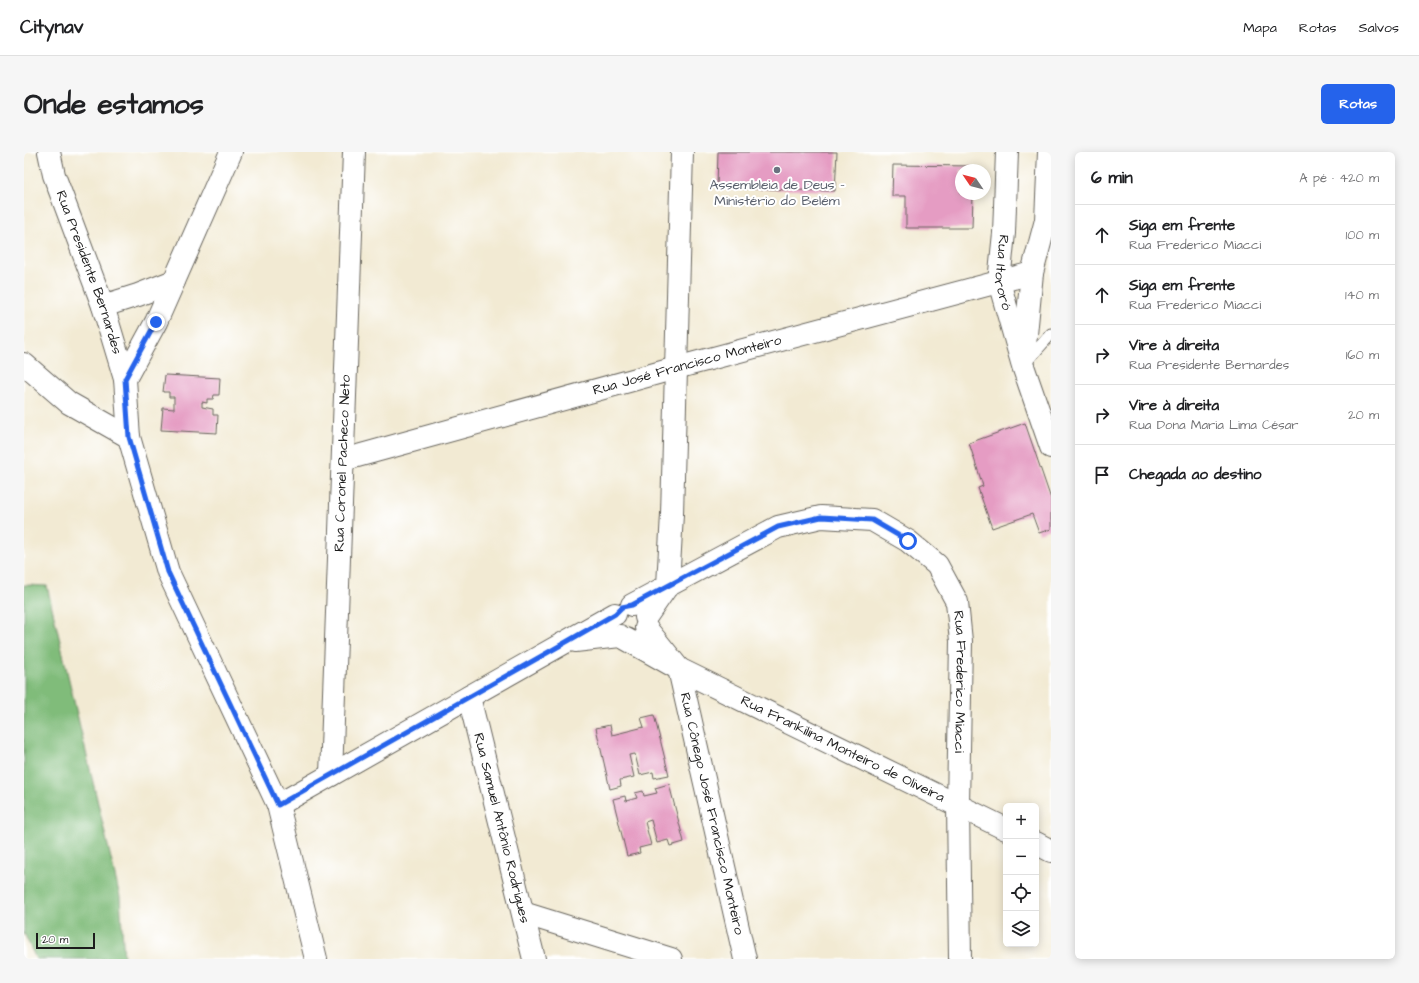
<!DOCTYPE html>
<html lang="pt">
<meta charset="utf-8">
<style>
body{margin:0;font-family:"Architects Daughter",sans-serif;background:#f6f6f6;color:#202124}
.controls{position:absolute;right:12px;bottom:12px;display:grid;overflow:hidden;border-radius:6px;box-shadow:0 2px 10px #0003}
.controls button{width:36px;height:36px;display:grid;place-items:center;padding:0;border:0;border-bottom:1px solid #e0e0e0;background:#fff;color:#202124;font:20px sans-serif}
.compass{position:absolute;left:931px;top:12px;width:36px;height:36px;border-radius:50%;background:#fff;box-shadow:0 2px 10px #0003;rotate:305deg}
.scale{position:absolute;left:12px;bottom:10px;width:59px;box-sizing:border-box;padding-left:4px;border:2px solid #1c1c1c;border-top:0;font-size:11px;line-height:14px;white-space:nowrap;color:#1c1c1c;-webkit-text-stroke:3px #fff;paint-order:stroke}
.stop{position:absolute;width:12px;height:12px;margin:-9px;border:3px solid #2563eb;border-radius:50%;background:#fff}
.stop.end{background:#2563eb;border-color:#fff;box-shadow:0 1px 4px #0008}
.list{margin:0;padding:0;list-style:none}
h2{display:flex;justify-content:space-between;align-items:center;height:52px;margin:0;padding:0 16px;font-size:17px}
h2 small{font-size:13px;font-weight:400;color:#757577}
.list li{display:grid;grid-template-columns:26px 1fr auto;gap:12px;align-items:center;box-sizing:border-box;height:60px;padding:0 16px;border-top:1px solid #e0e0e0}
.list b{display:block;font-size:15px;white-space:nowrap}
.list p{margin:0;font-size:13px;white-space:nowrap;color:#757577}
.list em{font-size:13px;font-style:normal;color:#757577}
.icon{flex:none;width:22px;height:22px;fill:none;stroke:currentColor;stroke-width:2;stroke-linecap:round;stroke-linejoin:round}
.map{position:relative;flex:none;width:1027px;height:807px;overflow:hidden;border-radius:6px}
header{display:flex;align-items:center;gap:24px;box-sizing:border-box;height:56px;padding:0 20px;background:#fff;border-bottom:1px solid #e0e0e0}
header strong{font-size:19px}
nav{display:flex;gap:22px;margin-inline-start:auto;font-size:14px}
.intro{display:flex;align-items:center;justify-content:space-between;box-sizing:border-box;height:96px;padding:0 24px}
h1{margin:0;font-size:28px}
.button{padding:10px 18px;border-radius:6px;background:#2563eb;color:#fff;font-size:14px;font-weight:700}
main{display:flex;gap:24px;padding:0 24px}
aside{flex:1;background:#fff;border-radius:6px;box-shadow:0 2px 10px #0003}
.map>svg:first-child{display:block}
.forest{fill:#80bc7a;stroke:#4e6c4b}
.building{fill:#e59cc3}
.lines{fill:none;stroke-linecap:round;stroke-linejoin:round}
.service-casing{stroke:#67645c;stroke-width:13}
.minor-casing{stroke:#67645c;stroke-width:24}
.tertiary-casing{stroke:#67645c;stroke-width:24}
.service{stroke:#fff;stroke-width:11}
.minor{stroke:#fff;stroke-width:22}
.tertiary{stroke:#fff;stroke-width:22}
.route{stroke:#2563eb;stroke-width:5}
.worship-dot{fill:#6b7280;stroke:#fff;stroke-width:1.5}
.labels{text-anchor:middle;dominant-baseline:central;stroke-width:4;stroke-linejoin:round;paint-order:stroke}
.worship-label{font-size:14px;fill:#5b616d;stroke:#fff}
.street-label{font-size:14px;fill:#1c1c1c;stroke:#fff}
</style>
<header>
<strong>Citynav</strong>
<nav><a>Mapa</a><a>Rotas</a><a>Salvos</a></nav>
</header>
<div class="intro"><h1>Onde estamos</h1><a class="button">Rotas</a></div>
<main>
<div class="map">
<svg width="1027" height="807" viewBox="0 0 1027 807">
<rect width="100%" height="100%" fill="#fff"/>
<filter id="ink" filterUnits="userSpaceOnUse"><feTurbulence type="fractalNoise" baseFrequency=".025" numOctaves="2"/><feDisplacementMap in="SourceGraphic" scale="8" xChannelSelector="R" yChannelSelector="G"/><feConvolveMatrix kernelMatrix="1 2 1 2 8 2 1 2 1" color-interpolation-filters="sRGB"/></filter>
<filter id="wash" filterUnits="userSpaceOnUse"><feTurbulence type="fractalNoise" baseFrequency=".012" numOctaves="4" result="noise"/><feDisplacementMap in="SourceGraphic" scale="16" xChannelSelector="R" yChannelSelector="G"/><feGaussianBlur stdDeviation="0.9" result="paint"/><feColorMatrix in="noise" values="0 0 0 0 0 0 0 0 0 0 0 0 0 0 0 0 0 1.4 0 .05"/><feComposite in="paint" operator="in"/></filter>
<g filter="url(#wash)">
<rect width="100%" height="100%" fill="#f2ead3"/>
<polygon class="forest" points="0,433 23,434 96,745 100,807 12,807 0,781"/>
<g id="blocks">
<g class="building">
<polygon points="694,0 813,0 811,39 693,36"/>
<polygon points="869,13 949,14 949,18 937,18 937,42 949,42 948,76 882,76 882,44 868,44"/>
<polygon points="141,223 196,226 195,243 190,243 189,247 183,247 183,251 178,250 178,255 189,257 189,263 194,263 193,281 137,278 139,256 150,257 150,245 145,245 145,240 139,240"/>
<polygon points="1001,271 1027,347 1027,377 1015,381 1008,362 968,376 954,336 959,334 945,291"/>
<polygon points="630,563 645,623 630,626 629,620 616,623 611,602 605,603 610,625 596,628 597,634 586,637 572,576 586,573 588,583 620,575 617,566"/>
<polygon points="645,632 660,690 646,694 644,688 633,691 627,668 621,670 627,693 615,696 616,701 603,704 589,647 601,644 602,649 613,646 611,641 619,639 620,644 633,641 631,636"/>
</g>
</g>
</g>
<g filter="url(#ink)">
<use href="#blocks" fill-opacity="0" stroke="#67645c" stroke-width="1"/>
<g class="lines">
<g class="service-casing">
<polyline id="service" points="1002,210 1027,182"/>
</g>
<g class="minor-casing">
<g id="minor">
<path id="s1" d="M25,0L30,23L79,154L101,227L105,285L144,420L254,653L292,807"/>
<polyline points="79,154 114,143 150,129"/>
<polyline points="0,212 45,251 105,285"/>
<polyline points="101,227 132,170 207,0"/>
<path id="s2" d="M319,308L652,216L1008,121"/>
<path id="s3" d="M608,453L754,375L797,365L848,368L884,389L913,413L933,450L937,489L934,653L936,807"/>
<polyline points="622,465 644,433 648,362 658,0"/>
<path id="s4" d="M622,476L655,517L721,807"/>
<path id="s5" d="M602,487L655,517L982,677"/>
<polyline points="551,489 596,484"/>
<path id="s6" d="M445,545L510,807"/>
<path id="s7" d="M307,623L330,0"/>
<polyline points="254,653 591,462"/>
<polyline points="1012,691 1027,699"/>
<polyline points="499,761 647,807"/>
</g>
</g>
<g class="tertiary-casing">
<g id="tertiary">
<path id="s8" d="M983,0L980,81L975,130L999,214L1027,295"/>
<polyline points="1000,203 1008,121 1022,68 1025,0"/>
</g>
</g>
<use href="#service" class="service"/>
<use href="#minor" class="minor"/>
<use href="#tertiary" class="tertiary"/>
</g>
</g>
<g class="lines" filter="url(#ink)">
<polyline class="route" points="132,170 101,227 105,285 144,420 254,653 544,489 591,462 598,455 608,453 754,375 797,365 848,368 884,389"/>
</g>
<circle class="worship-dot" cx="753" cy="18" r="4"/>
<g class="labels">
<g class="worship-label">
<text x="753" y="33">Assembleia de Deus -<tspan x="753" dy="16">Ministério do Belém</tspan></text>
</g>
<g class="street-label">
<text stroke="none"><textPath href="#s8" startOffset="121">Rua Itororó</textPath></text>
<text stroke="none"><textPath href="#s1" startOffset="127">Rua Presidente Bernardes</textPath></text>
<text stroke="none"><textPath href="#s2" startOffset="357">Rua José Francisco Monteiro</textPath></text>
<text stroke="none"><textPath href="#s7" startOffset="312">Rua Coronel Pacheco Neto</textPath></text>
<text stroke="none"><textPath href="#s3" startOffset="462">Rua Frederico Miacci</textPath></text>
<text stroke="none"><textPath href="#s5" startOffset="243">Rua Frankilina Monteiro de Oliveira</textPath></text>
<text stroke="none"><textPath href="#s4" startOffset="201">Rua Cônego José Francisco Monteiro</textPath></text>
<text stroke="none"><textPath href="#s6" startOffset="135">Rua Samuel Antônio Rodrigues</textPath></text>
</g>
</g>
</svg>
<div class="controls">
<button>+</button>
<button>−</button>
<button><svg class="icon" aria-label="locate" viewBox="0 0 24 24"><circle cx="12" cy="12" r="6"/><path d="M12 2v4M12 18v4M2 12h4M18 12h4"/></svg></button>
<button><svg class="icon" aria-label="layers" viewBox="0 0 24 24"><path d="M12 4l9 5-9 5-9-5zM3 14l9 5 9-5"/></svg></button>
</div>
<svg class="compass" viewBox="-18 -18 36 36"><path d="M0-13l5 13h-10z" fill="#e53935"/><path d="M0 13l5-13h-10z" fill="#757577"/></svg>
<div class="scale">20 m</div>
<div class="stop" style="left:884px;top:389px"></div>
<div class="stop end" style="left:132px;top:170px"></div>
</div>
<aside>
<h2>6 min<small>A pé · 420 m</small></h2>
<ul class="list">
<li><svg class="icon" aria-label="ahead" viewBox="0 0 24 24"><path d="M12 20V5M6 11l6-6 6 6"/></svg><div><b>Siga em frente</b><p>Rua Frederico Miacci</p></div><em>100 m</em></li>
<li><svg class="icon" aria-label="ahead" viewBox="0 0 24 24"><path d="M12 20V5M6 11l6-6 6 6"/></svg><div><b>Siga em frente</b><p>Rua Frederico Miacci</p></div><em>140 m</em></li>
<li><svg class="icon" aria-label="right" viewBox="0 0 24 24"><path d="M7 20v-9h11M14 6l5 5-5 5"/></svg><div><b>Vire à direita</b><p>Rua Presidente Bernardes</p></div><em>160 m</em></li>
<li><svg class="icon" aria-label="right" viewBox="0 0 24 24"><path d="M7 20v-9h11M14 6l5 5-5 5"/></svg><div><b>Vire à direita</b><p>Rua Dona Maria Lima César</p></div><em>20 m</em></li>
<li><svg class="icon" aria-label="arrive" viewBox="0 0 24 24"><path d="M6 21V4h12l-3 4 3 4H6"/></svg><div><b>Chegada ao destino</b></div></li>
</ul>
</aside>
</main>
